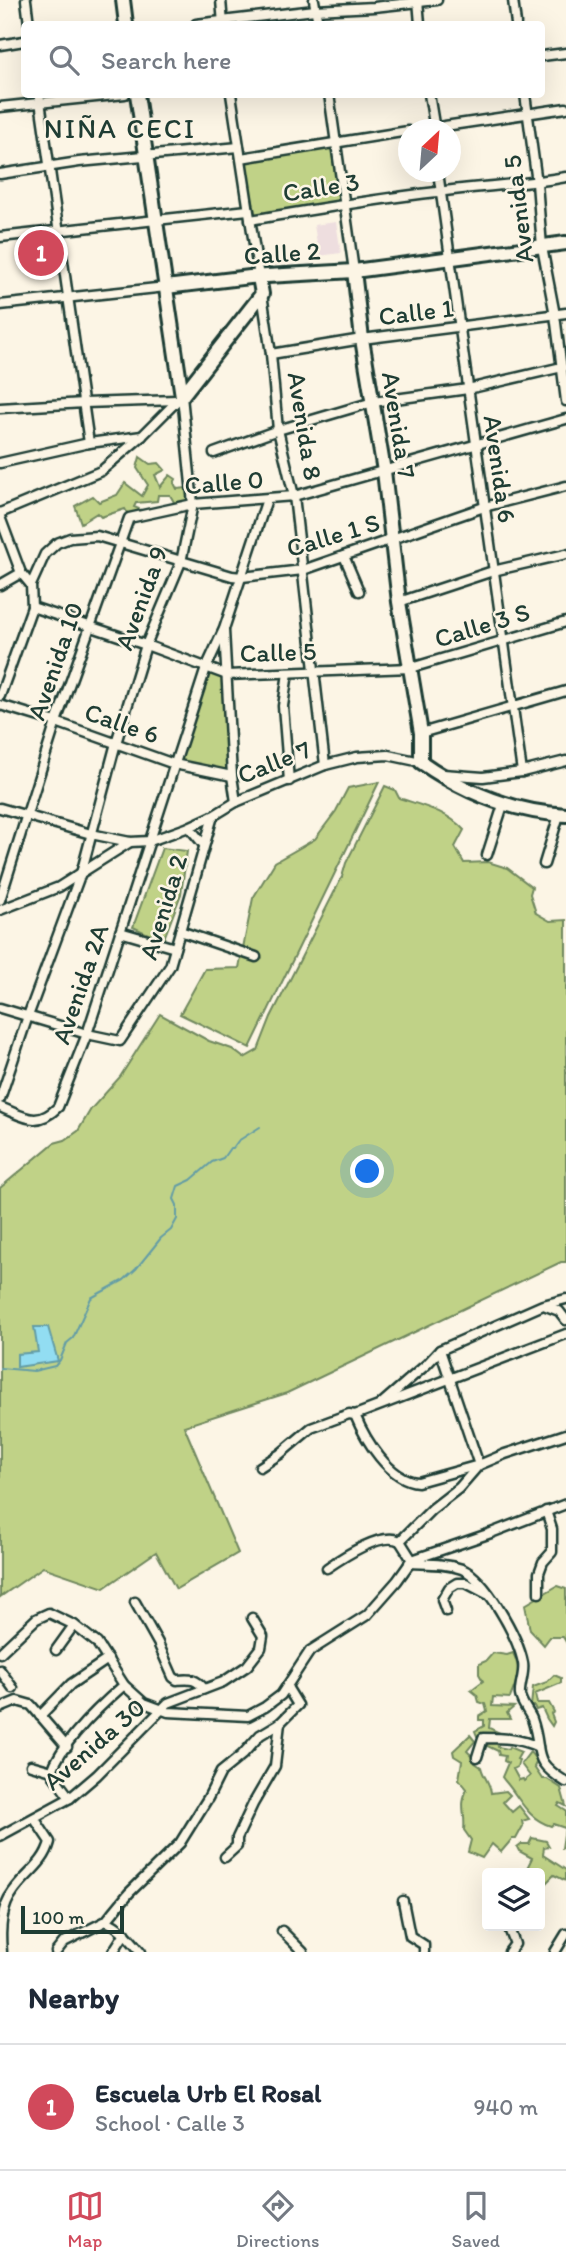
<!DOCTYPE html>
<meta charset="utf-8">
<style>
body{margin:0;font-family:Itim,sans-serif;background:#f2f2f3;color:#1f2937}
.controls{position:absolute;right:21px;bottom:21px;display:grid;overflow:hidden;border-radius:7px;box-shadow:0 7px 28px #0002}
.controls button{width:63px;height:63px;display:grid;place-items:center;padding:0;border:0;border-bottom:2px solid #e0e1e3;background:#fff;color:#1f2937;font:35px sans-serif}
.compass{position:absolute;left:398px;top:119px;width:63px;height:63px;border-radius:50%;background:#fff;box-shadow:0 7px 28px #0002;rotate:26deg}
.scale{position:absolute;left:21px;bottom:18px;width:103px;box-sizing:border-box;padding-left:7px;border:4px solid #1f3d34;border-top:0;font-size:19px;line-height:24px;white-space:nowrap;color:#1f3d34;-webkit-text-stroke:5px #fcf5e5;paint-order:stroke}
.you{position:absolute;left:368px;top:1172px;width:24px;height:24px;margin:-18px;border:5px solid #fff;border-radius:50%;background:#1a73e8;box-shadow:0 0 0 10px #1a73e833}
.badge{display:grid;place-items:center;width:46px;height:46px;border-radius:50%;background:#d1495b;color:#fff;font-size:23px;font-weight:700}
.pin{position:absolute;translate:-50% -50%;border:4px solid #fff;box-shadow:0 2px 7px #0006}
.list{margin:0;padding:0;list-style:none}
h2{display:flex;justify-content:space-between;align-items:center;height:91px;margin:0;padding:0 28px;font-size:30px}
h2 small{font-size:23px;font-weight:400;color:#747a83}
.list li{display:grid;grid-template-columns:46px 1fr auto;gap:21px;align-items:center;box-sizing:border-box;height:126px;padding:0 28px;border-top:2px solid #e0e1e3}
.list b{display:block;font-size:26px;white-space:nowrap}
.list p{margin:0;font-size:23px;white-space:nowrap;color:#747a83}
.list em{font-size:23px;font-style:normal;color:#747a83}
.icon{flex:none;width:38px;height:38px;fill:none;stroke:currentColor;stroke-width:2;stroke-linecap:round;stroke-linejoin:round}
.map{position:relative;flex:none;width:566px;height:1952px;overflow:hidden}
.search{position:absolute;background:#fff;box-shadow:0 7px 28px #0002;left:21px;right:21px;top:21px;height:77px;display:flex;align-items:center;gap:18px;box-sizing:border-box;padding:0 24px;border-radius:7px;color:#747a83;font-size:26px}
.sheet{height:217px;background:#fff}
nav{display:flex;justify-content:space-around;align-items:center;box-sizing:border-box;height:98px;border-top:2px solid #e0e1e3;background:#fff;font-size:19px;color:#747a83}
nav a{display:grid;justify-items:center;gap:4px}
nav .on{color:#d1495b}
.map>svg:first-child{display:block}
.built{fill:#eededf}
.green{fill:#c0d287;stroke:#70885e;stroke-width:2}
.water{fill:#92ddf2;stroke:#649da6;stroke-width:2}
.lines{fill:none;stroke-linecap:round;stroke-linejoin:round}
.stream{stroke:#649da6;stroke-width:2}
.street-casing{stroke:#1f3d34;stroke-width:13}
.secondary-casing{stroke:#1f3d34;stroke-width:18}
.street{stroke:#fcf5e5;stroke-width:8}
.secondary{stroke:#fcf5e5;stroke-width:12}
.labels{text-anchor:middle;dominant-baseline:central;stroke-width:5;stroke-linejoin:round;paint-order:stroke}
.street-label{font-size:26px;fill:#1f3d34;stroke:#fcf5e5}
.neighbourhood-label{font-size:28px;letter-spacing:2px;fill:#1f3d34;stroke:#fcf5e5}
</style>
<div class="map">
<svg width="566" height="1952" viewBox="0 0 566 1952">
<rect width="100%" height="100%" fill="#fcf5e5"/>
<filter id="ink" filterUnits="userSpaceOnUse"><feTurbulence type="fractalNoise" baseFrequency=".0143" numOctaves="2"/><feDisplacementMap in="SourceGraphic" scale="14" xChannelSelector="R" yChannelSelector="G"/><feConvolveMatrix kernelMatrix="1 2 1 2 8 2 1 2 1" color-interpolation-filters="sRGB"/></filter>
<g filter="url(#ink)">
<polygon class="built" points="336,222 341,253 319,256 314,225"/>
<g class="green">
<polygon points="331,146 340,203 256,217 244,159"/>
<polygon points="140,457 150,464 159,463 165,470 155,475 160,487 170,475 176,479 174,483 177,489 187,488 189,502 175,504 170,495 158,495 157,501 136,503 134,507 139,509 141,513 129,516 125,509 101,517 97,513 81,523 75,506 93,496 99,502 117,495 125,483 142,496 148,485 137,468"/>
<polygon points="207,670 222,676 227,772 177,762"/>
<polygon points="379,782 250,1048 180,1014 205,969 239,968 253,898 275,862 315,839 336,811 348,788"/>
<path d="M385,786L395,790L399,798C423,806 447,811 464,830L455,847L464,863L488,862L507,868L532,887L530,894L536,913L550,921L566,920V1262H561L287,1393L184,1426L238,1553L176,1589L156,1552L104,1588L43,1567L0,1597V1188L54,1143L65,1140L78,1131L91,1109L120,1077L160,1014L209,1041L232,1049L244,1058L258,1050L271,1017L342,877L346,863Z"/>
<polygon points="162,848 187,851 181,894 163,941 133,927"/>
<polygon points="557,1586 566,1589 566,1642 563,1637 550,1637 544,1645 530,1630 525,1605"/>
<path d="M493,1653L507,1655L513,1653C522,1670 517,1681 510,1698L493,1697L492,1706L514,1707L507,1713L510,1719H490L489,1728L500,1733L499,1737L477,1736L475,1731L484,1726V1720H479V1716L487,1711L485,1704L479,1702L477,1695L471,1690L483,1681L479,1674V1664L486,1661Z"/>
<polygon points="554,1675 561,1678 561,1683 535,1694 537,1703 549,1703 554,1712 551,1714 554,1722 552,1726 547,1719 542,1708 536,1710 534,1706 531,1706 533,1687 547,1682"/>
<path d="M470,1735L475,1741L467,1751L474,1758L475,1763L481,1767C483,1777 490,1782 491,1793L506,1791L510,1795L503,1802L512,1812L519,1806L529,1819L522,1821L523,1826L516,1839H512L501,1852L492,1844L482,1858L468,1852L471,1840L464,1830C466,1812 459,1807 467,1789L459,1779L462,1761L454,1756L453,1751Z"/>
<path d="M497,1738L498,1747L508,1749L509,1747L521,1752L517,1759L519,1760L517,1767L513,1769L519,1780L523,1779L524,1781L530,1776L521,1764L530,1752L537,1761L534,1767L542,1779H547L561,1788L566,1806L560,1803L558,1806L566,1811V1849L562,1848L565,1828L553,1824L551,1826C527,1819 520,1798 505,1781L502,1777L508,1763L504,1761L505,1756L499,1755L498,1751L483,1744L484,1739Z"/>
<polygon points="532,1838 546,1841 549,1846 544,1847 543,1855 566,1870 566,1881 554,1875 546,1883 540,1880 540,1873 529,1873 526,1870 532,1858 519,1851 517,1847 521,1844 529,1844"/>
</g>
<polygon class="water" points="34,1327 48,1327 58,1361 17,1367 17,1354 38,1352"/>
<g class="lines">
<polyline class="stream" points="0,1368 34,1371 55,1366 60,1360 67,1343 73,1338 91,1298 124,1280 136,1269 161,1238 171,1230 177,1219 177,1205 174,1199 178,1186 191,1180 212,1162 223,1158 230,1148 233,1148 238,1141 260,1127"/>
<g class="street-casing">
<g id="street">
<polyline points="26,0 29,24"/>
<polyline points="221,0 223,24"/>
<polyline points="314,0 318,24"/>
<polyline points="418,0 420,24"/>
<polyline points="513,0 516,24"/>
<polyline points="196,24 315,10 374,7 437,0"/>
<polyline points="0,45 24,41"/>
<polyline points="542,56 566,53"/>
<polyline points="39,94 89,443"/>
<polyline points="231,94 259,277"/>
<polyline points="329,94 354,271"/>
<polyline points="429,94 435,130"/>
<polyline points="525,94 537,183 542,247 555,315 566,401"/>
<polyline points="0,107 125,94"/>
<polyline points="418,130 566,108"/>
<polyline points="241,158 408,131"/>
<polyline points="438,172 522,772"/>
<polyline points="0,174 79,162 239,147"/>
<path d="M250,220C312,210 374,199 437,192C480,186 523,185 566,177"/>
<polyline points="0,237 248,210"/>
<polyline points="262,294 271,354 278,430 294,496 325,765"/>
<polyline points="0,305 166,287"/>
<polyline points="271,354 362,339 566,313"/>
<polyline points="0,408 84,403 177,400"/>
<polyline points="214,453 278,430 373,402 468,389 562,367"/>
<polyline points="0,463 89,443 142,436"/>
<polyline points="0,513 101,471 142,436 182,396"/>
<polyline points="0,517 21,573 31,585 32,607 0,696"/>
<polyline points="344,556 359,591"/>
<polyline points="0,585 21,573"/>
<polyline points="31,585 45,554 57,543 70,538 97,536 232,576 242,577 303,570 484,507 566,486"/>
<polyline points="399,602 493,571 566,554"/>
<polyline points="32,607 146,645 227,675 411,668 566,622"/>
<polyline points="224,630 232,776 236,802"/>
<polyline points="288,673 283,706 289,781"/>
<polyline points="0,705 56,722 174,764 232,776"/>
<polyline points="421,733 566,691"/>
<polyline points="443,774 483,777 522,772 566,761"/>
<polyline points="0,808 91,834 130,842 150,841 189,827 213,816 236,802 325,765 357,757 388,755 421,762"/>
<polyline points="189,827 204,845"/>
<polyline points="487,855 504,802"/>
<polyline points="544,864 559,815"/>
<polyline points="0,900 56,722 129,518 193,504 294,496 566,419"/>
<polyline points="0,910 59,887 130,842"/>
<polyline points="180,931 256,957"/>
<polyline points="120,932 175,948"/>
<polyline points="0,1008 87,1034 120,1041 170,966 213,816"/>
<polyline points="0,1099 28,1016 82,870 116,743 146,645 181,562 193,504 182,396"/>
<path d="M0,1107C25,1117 37,1128 58,1107L87,1034L206,668L224,629L267,499"/>
<polyline points="546,1306 559,1311 566,1320"/>
<polyline points="440,1350 479,1465"/>
<polyline points="381,1404 427,1364 440,1350 543,1305 566,1299"/>
<polyline points="355,1415 566,1334"/>
<path d="M260,1467L280,1454L311,1428L349,1414L355,1415C365,1439 389,1480 418,1482L479,1465L505,1454L566,1434"/>
<polyline points="400,1541 432,1509 459,1488 479,1465"/>
<polyline points="400,1541 412,1560"/>
<path d="M409,1563C427,1564 445,1563 462,1569C486,1579 518,1637 523,1663C525,1673 519,1685 520,1695C521,1703 529,1712 532,1719C544,1754 529,1759 566,1782"/>
<path d="M327,1568C343,1557 382,1531 400,1541"/>
<polyline points="539,1593 539,1573 543,1562 552,1552 552,1529 546,1511"/>
<path d="M135,1602L158,1643L173,1677L177,1680C190,1679 196,1678 204,1689"/>
<polyline points="446,1611 442,1600 449,1588 457,1583 466,1583 487,1594"/>
<polyline points="56,1650 74,1625"/>
<polyline points="0,1653 36,1619 49,1613 74,1625 97,1643 124,1685 144,1703 168,1712 248,1716 265,1707 281,1695 310,1651 367,1615 397,1581 412,1560 491,1533 566,1504"/>
<polyline points="0,1670 13,1688"/>
<polyline points="0,1708 17,1701 31,1705 67,1747"/>
<polyline points="40,1716 71,1684 108,1659"/>
<path d="M477,1757L483,1738C503,1738 519,1738 538,1747"/>
<polyline points="31,1765 52,1771 53,1775 70,1798"/>
<path d="M52,1771C62,1742 101,1705 124,1685"/>
<polyline points="0,1836 70,1798 97,1775 168,1703 223,1682 247,1666 261,1648 263,1636 252,1618"/>
<polyline points="225,1857 237,1846 237,1838 253,1804 275,1766 280,1723"/>
<polyline points="403,1901 410,1936 424,1945 424,1952"/>
<path d="M106,1921C121,1927 130,1939 141,1952"/>
<polyline points="508,1926 515,1944 509,1952"/>
<polyline points="282,1931 303,1952"/>
<path d="M2,1952C0,1932 0,1909 13,1892C25,1874 44,1865 50,1842L34,1818"/>
<polyline points="56,1952 64,1942 106,1921 129,1893 180,1843 208,1798 221,1772 242,1755 260,1735 280,1723 298,1705 287,1687"/>
<polyline points="113,1952 125,1933"/>
<polyline points="555,1952 566,1934"/>
</g>
</g>
<g class="secondary-casing">
<g id="secondary">
<polyline points="123,0 126,24"/>
<polyline points="137,94 182,396"/>
<path d="M354,271L362,339L384,471L399,602L421,733V762C464,792 513,812 566,815"/>
<polyline points="166,287 250,277 354,271 566,243"/>
<polyline points="182,396 262,294 259,277"/>
</g>
</g>
<use href="#street" class="street"/>
<use href="#secondary" class="secondary"/>
</g>
</g>
<g class="labels">
<g class="street-label">
<text transform="translate(321 187) rotate(-9)">Calle 3</text>
<text transform="translate(518 209) rotate(-97)">Avenida 5</text>
<text transform="translate(282 253) rotate(-4)">Calle 2</text>
<text transform="translate(416 312) rotate(-7)">Calle 1</text>
<text transform="translate(399 425) rotate(81)">Avenida 7</text>
<text transform="translate(305 426) rotate(81)">Avenida 8</text>
<text transform="translate(500 469) rotate(82)">Avenida 6</text>
<text transform="translate(224 482) rotate(-5)">Calle 0</text>
<text transform="translate(333 535) rotate(-17)">Calle 1 S</text>
<text transform="translate(141 598) rotate(-70)">Avenida 9</text>
<text transform="translate(482 625) rotate(-17)">Calle 3 S</text>
<text transform="translate(278 652) rotate(-2)">Calle 5</text>
<text transform="translate(55 661) rotate(-71)">Avenida 10</text>
<text transform="translate(122 723) rotate(19)">Calle 6</text>
<text transform="translate(274 762) rotate(-22)">Calle 7</text>
<text transform="translate(163 907) rotate(-73)">Avenida 2</text>
<text transform="translate(80 984) rotate(-71)">Avenida 2A</text>
<text transform="translate(94 1744) rotate(-41)">Avenida 30</text>
</g>
<g class="neighbourhood-label">
<text x="120" y="128">NIÑA CECI</text>
</g>
</g>
</svg>
<div class="controls">
<button><svg class="icon" aria-label="layers" viewBox="0 0 24 24"><path d="M12 4l9 5-9 5-9-5zM3 14l9 5 9-5"/></svg></button>
</div>
<svg class="compass" viewBox="-18 -18 36 36"><path d="M0-13l5 13h-10z" fill="#e53935"/><path d="M0 13l5-13h-10z" fill="#747a83"/></svg>
<div class="scale">100 m</div>
<div class="you"></div>
<div class="pin badge" style="left:41px;top:253px">1</div>
<div class="search"><svg class="icon" aria-label="search" viewBox="0 0 24 24"><circle cx="10" cy="10" r="6"/><path d="M15 15l6 6"/></svg>Search here</div>
</div>
<section class="sheet">
<h2>Nearby<small></small></h2>
<ul class="list">
<li><span class="badge">1</span><div><b>Escuela Urb El Rosal</b><p>School · Calle 3</p></div><em>940 m</em></li>
</ul>
</section>
<nav>
<a class="on"><svg class="icon" aria-label="map" viewBox="0 0 24 24"><path d="M3 6l6-2 6 2 6-2v14l-6 2-6-2-6 2zM9 4v14M15 6v14"/></svg>Map</a>
<a><svg class="icon" aria-label="directions" viewBox="0 0 24 24"><path d="M12 3l9 9-9 9-9-9zM9 14v-3h6M13 9l2 2-2 2"/></svg>Directions</a>
<a><svg class="icon" aria-label="saved" viewBox="0 0 24 24"><path d="M7 4h10v16l-5-4-5 4z"/></svg>Saved</a>
</nav>
